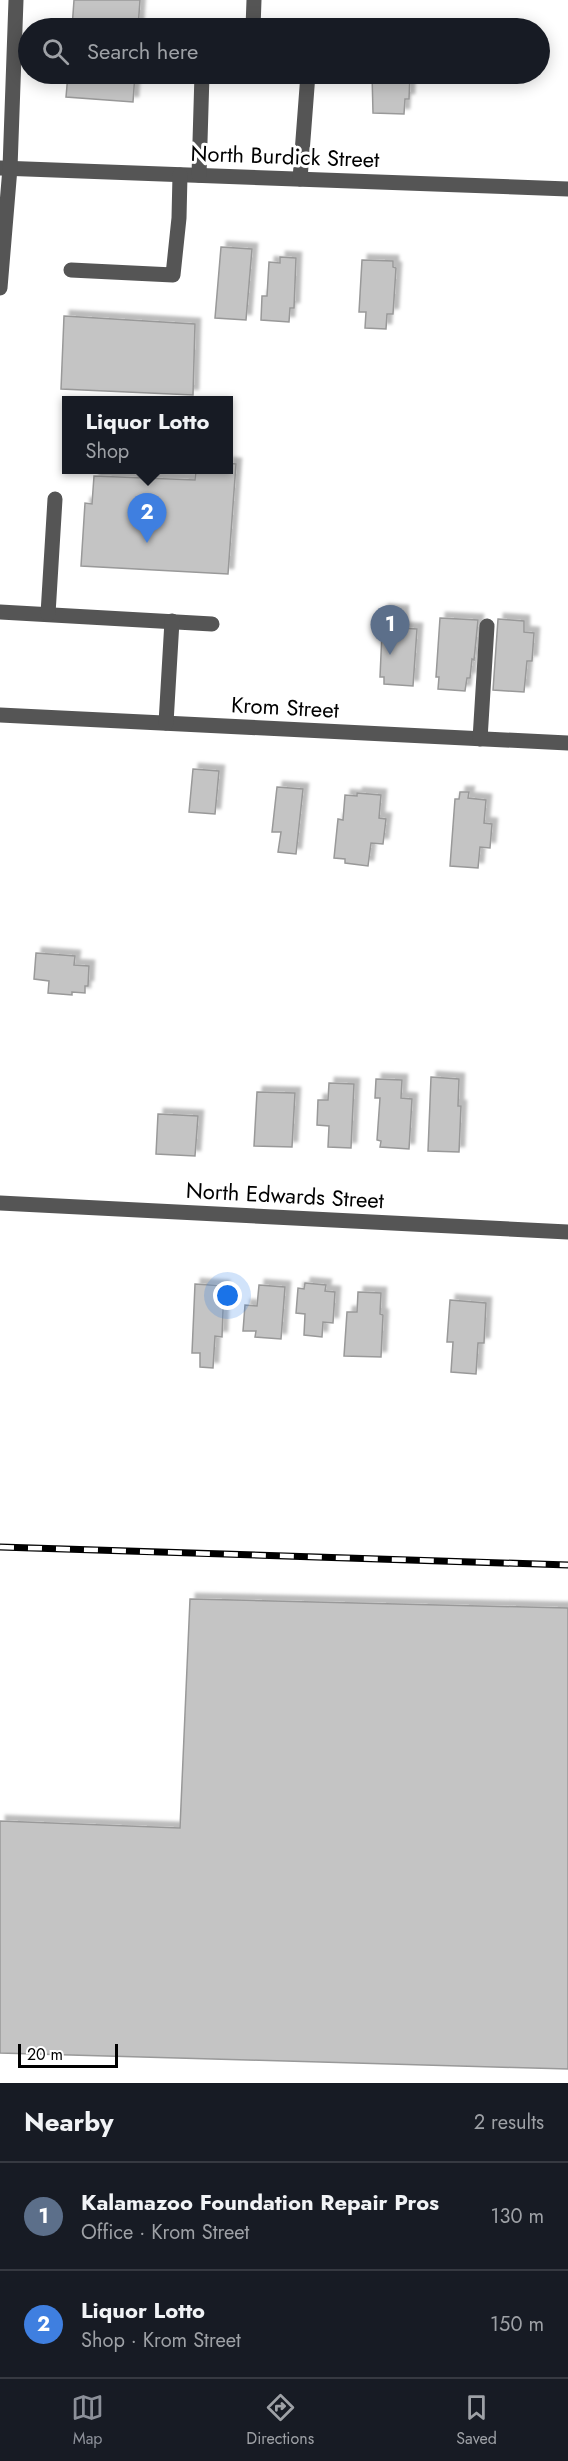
<!DOCTYPE html>
<meta charset="utf-8">
<style>
body{margin:0;font-family:Jost,sans-serif;background:#20242c;color:#f1f3f6}
.scale{position:absolute;left:18px;bottom:15px;width:100px;box-sizing:border-box;padding-left:6px;border:3px solid #000;border-top:0;font-size:16px;line-height:21px;white-space:nowrap;color:#000;-webkit-text-stroke:4px #fff;paint-order:stroke}
.you{position:absolute;left:228px;top:1296px;width:21px;height:21px;margin:-15px;border:4px solid #fff;border-radius:50%;background:#1a73e8;box-shadow:0 0 0 9px #1a73e833}
.badge{display:grid;place-items:center;width:39px;height:39px;border-radius:50%;background:#8c9099;color:#fff;font-size:20px;font-weight:700}
.pin{position:absolute;translate:-50% -50px;filter:drop-shadow(0 2px 3px #0008)}
.pin::after{content:'';position:absolute;top:32px;width:21px;height:18px;background:inherit;clip-path:polygon(0 0,100% 0,50% 100%)}
.popup{position:absolute;left:62px;top:396px;width:171px;height:78px;box-sizing:border-box;display:grid;place-content:center;border-radius:0px;background:#171b24;filter:drop-shadow(0 2px 4px #0005);font-size:20px;white-space:nowrap;color:#9ea1a6}
.popup b{font-size:22px;color:#f1f3f6}
.popup::after{content:'';position:absolute;left:50%;top:100%;margin-left:-12px;border:12px solid transparent;border-top-color:#171b24}
.list{margin:0;padding:0;list-style:none}
h2{display:flex;justify-content:space-between;align-items:center;height:78px;margin:0;padding:0 24px;font-size:26px}
h2 small{font-size:20px;font-weight:400;color:#9ea1a6}
.list li{display:grid;grid-template-columns:39px 1fr auto;gap:18px;align-items:center;box-sizing:border-box;height:108px;padding:0 24px;border-top:2px solid #363941}
.list b{display:block;font-size:22px;white-space:nowrap}
.list p{margin:0;font-size:20px;white-space:nowrap;color:#9ea1a6}
.list em{font-size:20px;font-style:normal;color:#9ea1a6}
.icon{flex:none;width:33px;height:33px;fill:none;stroke:currentColor;stroke-width:2;stroke-linecap:round;stroke-linejoin:round}
.map{position:relative;flex:none;width:568px;height:2083px;overflow:hidden}
.search{position:absolute;background:#171b24;box-shadow:0 3px 15px #0003;left:18px;right:18px;top:18px;height:66px;display:flex;align-items:center;gap:15px;box-sizing:border-box;padding:0 21px;border-radius:33px;color:#9ea1a6;font-size:22px}
.sheet{height:294px;background:#171b24}
nav{display:flex;justify-content:space-around;align-items:center;box-sizing:border-box;height:84px;border-top:2px solid #363941;background:#171b24;font-size:16px;color:#9ea1a6}
nav a{display:grid;justify-items:center;gap:3px}
nav .on{color:#8c9099}
.map>svg:first-child{display:block}
.building{fill:#c4c4c4;stroke:#999;stroke-width:1.5;filter:url(#shadow)}
.lines{fill:none;stroke-linecap:round;stroke-linejoin:round}
.minor{stroke:#555;stroke-width:15}
.rail-casing{stroke:#000;stroke-width:7}
.rail{stroke:#fff;stroke-width:4.5;stroke-dasharray:14;stroke-linecap:butt}
.labels{text-anchor:middle;dominant-baseline:central;stroke-width:6;stroke-linejoin:round;paint-order:stroke}
.street-label{font-size:22px;fill:#000;stroke:#fff}
</style>
<div class="map">
<svg width="568" height="2083" viewBox="0 0 568 2083">
<defs>
<filter id="shadow"><feDropShadow dx="5.5" dy="-5.5" stdDeviation="1.5" flood-color="#0004"/></filter>
</defs>
<rect width="100%" height="100%" fill="#fff"/>
<g class="building">
<polygon points="74,0 140,0 138,28 72,28"/>
<polygon points="68,74 135,74 133,102 66,97"/>
<polygon points="372,74 410,74 409,99 405,99 404,114 373,113"/>
<polygon points="221,247 252,249 246,320 215,318"/>
<polygon points="280,257 296,258 294,308 290,308 289,322 261,320 262,296 267,296 269,262 280,263"/>
<polygon points="362,260 393,261 393,267 396,268 393,314 387,314 386,329 365,328 366,312 359,312"/>
<polygon points="64,316 195,324 193,395 61,389"/>
<polygon points="228,463 236,464 228,574 81,566 85,503 92,504 94,476 195,480 196,470 228,470"/>
<polygon points="383,610 403,611 403,628 417,629 413,686 384,684 384,677 380,677"/>
<polygon points="440,618 478,620 474,660 472,659 470,678 467,678 465,691 438,689 439,677 436,677"/>
<polygon points="498,619 524,621 524,632 534,633 532,661 527,661 524,692 493,690"/>
<polygon points="193,769 219,771 215,814 189,812"/>
<polygon points="277,787 303,789 296,854 278,852 281,832 272,832"/>
<polygon points="460,792 469,792 468,798 486,800 484,823 492,824 490,848 480,847 478,868 450,866 455,799 459,799"/>
<polygon points="357,793 381,795 379,818 386,819 383,844 371,843 368,866 345,863 345,859 334,858 338,819 343,820 345,795 357,796"/>
<polygon points="36,953 75,956 74,965 89,966 88,986 85,986 85,993 72,992 72,995 48,993 49,981 34,979"/>
<polygon points="431,1077 459,1079 458,1106 461,1106 459,1152 428,1151"/>
<polygon points="376,1079 402,1080 401,1098 412,1099 409,1149 380,1147 381,1141 377,1140 380,1098 375,1098"/>
<polygon points="329,1083 354,1084 351,1148 328,1147 329,1126 317,1125 318,1100 328,1100"/>
<polygon points="257,1092 295,1093 292,1147 254,1146"/>
<polygon points="158,1114 198,1116 195,1156 156,1154"/>
<polygon points="305,1283 326,1285 325,1291 335,1292 333,1323 323,1322 322,1337 304,1335 305,1314 296,1313 298,1288 304,1289"/>
<polygon points="195,1284 224,1286 222,1337 215,1336 213,1368 200,1367 200,1353 192,1353"/>
<polygon points="259,1285 285,1287 281,1339 255,1337 256,1331 243,1331 245,1305 257,1306"/>
<polygon points="358,1292 381,1293 380,1314 383,1315 381,1357 344,1356 347,1312 357,1312"/>
<polygon points="450,1300 486,1303 484,1343 478,1343 476,1374 451,1372 453,1342 447,1342"/>
<polygon points="190,1599 568,1608 568,2069 0,2053 0,1821 180,1828"/>
</g>
<g class="lines">
<g class="minor">
<polyline points="212,28 234,28"/>
<polyline points="253,28 254,0"/>
<polyline points="0,168 568,189"/>
<polyline points="199,175 202,74"/>
<polyline points="300,179 308,74"/>
<polyline points="71,270 173,275 179,218 180,175"/>
<polyline points="0,288 10,168 16,0"/>
<polyline points="0,612 212,624"/>
<polyline points="48,614 55,499"/>
<polyline points="0,715 568,743"/>
<polyline points="166,723 172,621"/>
<polyline points="480,739 487,626"/>
<polyline points="0,1203 568,1232"/>
</g>
<g class="rail-casing">
<polyline id="rail" points="0,1547 568,1565"/>
</g>
<use href="#rail" class="rail"/>
</g>
<g class="labels">
<g class="street-label">
<text transform="translate(285 156) rotate(2)">North Burdick Street</text>
<text transform="translate(285 707) rotate(3)">Krom Street</text>
<text transform="translate(285 1195) rotate(3)">North Edwards Street</text>
</g>
</g>
</svg>
<div class="scale">20 m</div>
<div class="you"></div>
<div class="pin badge" style="left:390px;top:655px;background:#5c6f8a">1</div>
<div class="pin badge" style="left:147px;top:543px;background:#3f7fe0">2</div>
<div class="popup"><b>Liquor Lotto</b>Shop</div>
<div class="search"><svg class="icon" aria-label="search" viewBox="0 0 24 24"><circle cx="10" cy="10" r="6"/><path d="M15 15l6 6"/></svg>Search here</div>
</div>
<section class="sheet">
<h2>Nearby<small>2 results</small></h2>
<ul class="list">
<li><span class="badge" style="background:#5c6f8a">1</span><div><b>Kalamazoo Foundation Repair Pros</b><p>Office · Krom Street</p></div><em>130 m</em></li>
<li><span class="badge" style="background:#3f7fe0">2</span><div><b>Liquor Lotto</b><p>Shop · Krom Street</p></div><em>150 m</em></li>
</ul>
</section>
<nav>
<a class="on"><svg class="icon" aria-label="map" viewBox="0 0 24 24"><path d="M3 6l6-2 6 2 6-2v14l-6 2-6-2-6 2zM9 4v14M15 6v14"/></svg>Map</a>
<a><svg class="icon" aria-label="directions" viewBox="0 0 24 24"><path d="M12 3l9 9-9 9-9-9zM9 14v-3h6M13 9l2 2-2 2"/></svg>Directions</a>
<a><svg class="icon" aria-label="saved" viewBox="0 0 24 24"><path d="M7 4h10v16l-5-4-5 4z"/></svg>Saved</a>
</nav>
